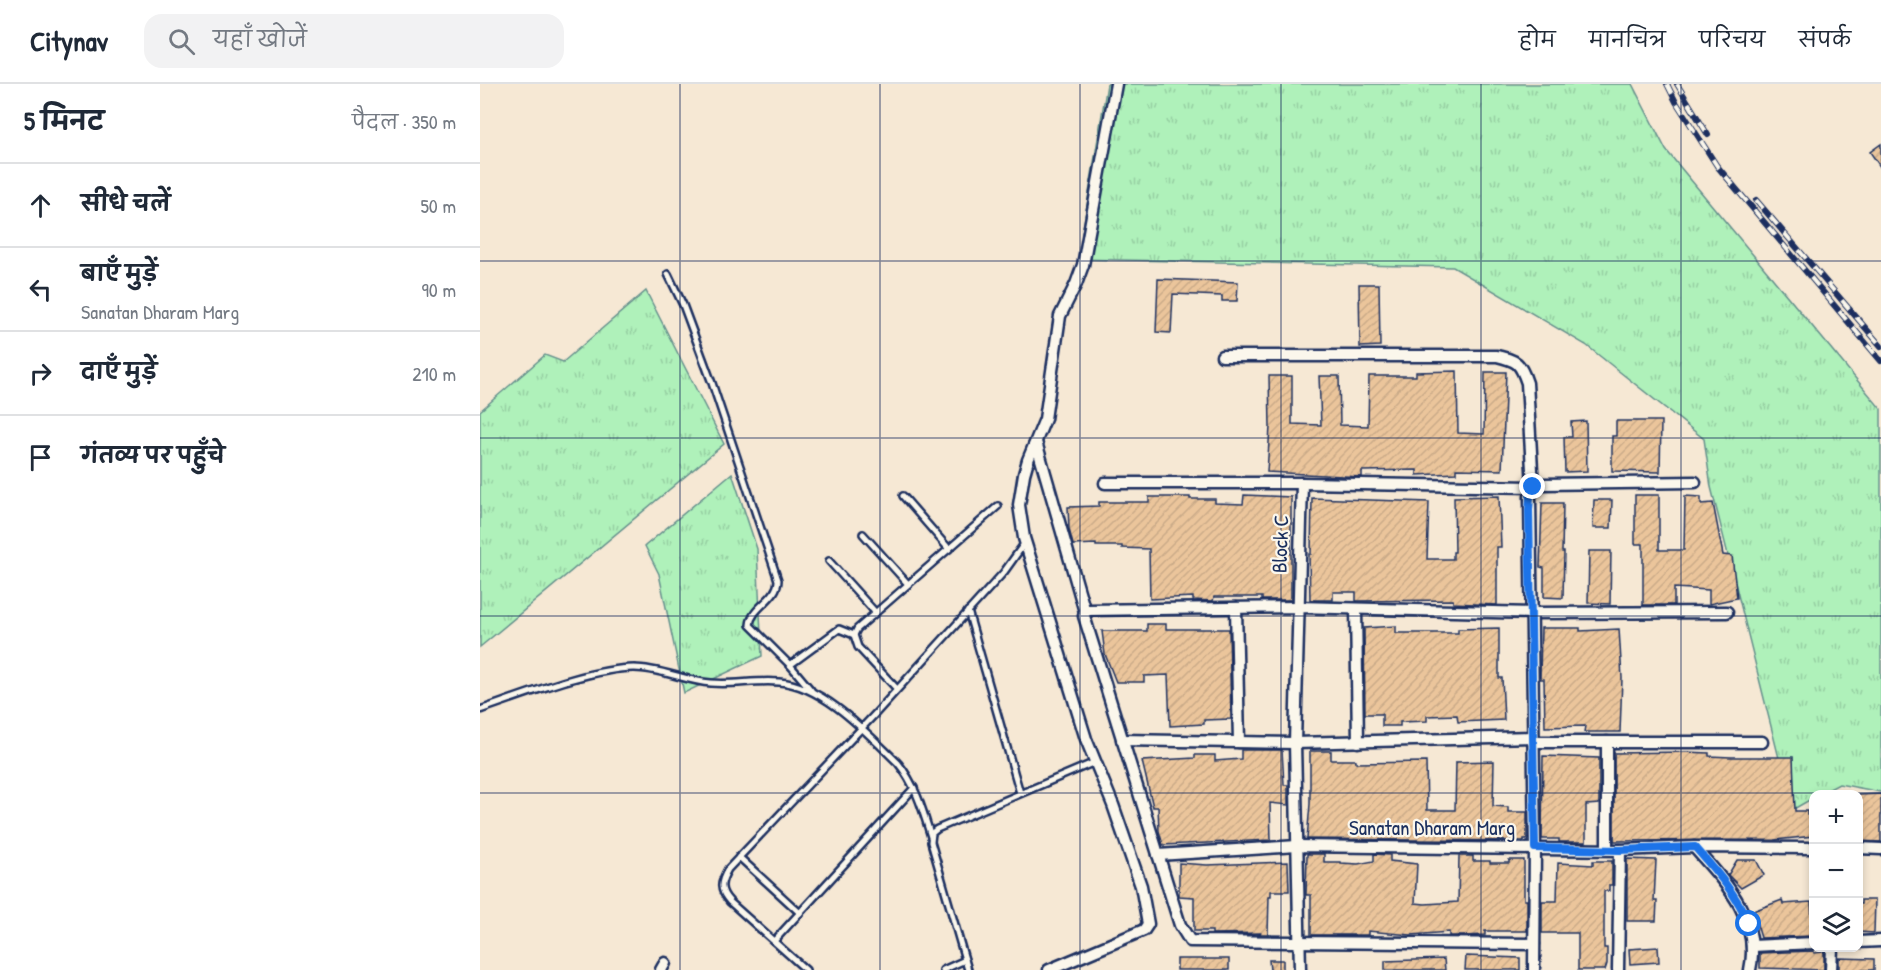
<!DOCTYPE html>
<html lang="hi">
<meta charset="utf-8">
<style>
body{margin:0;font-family:"Patrick Hand","Playpen Sans Deva",sans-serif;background:#f2f2f3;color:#1f2937}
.controls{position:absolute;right:18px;bottom:18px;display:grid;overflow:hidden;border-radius:12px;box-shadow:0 3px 9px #0003}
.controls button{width:54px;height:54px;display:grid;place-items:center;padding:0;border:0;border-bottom:2px solid #e0e1e3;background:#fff;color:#1f2937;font:30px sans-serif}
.stop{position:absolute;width:18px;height:18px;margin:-14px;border:4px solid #1a73e8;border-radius:50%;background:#fff}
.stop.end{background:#1a73e8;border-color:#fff;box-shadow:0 2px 6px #0008}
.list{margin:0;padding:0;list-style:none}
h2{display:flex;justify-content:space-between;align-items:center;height:78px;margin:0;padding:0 24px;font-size:26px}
h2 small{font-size:20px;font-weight:400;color:#747a83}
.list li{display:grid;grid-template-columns:39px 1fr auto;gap:18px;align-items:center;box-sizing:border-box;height:84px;padding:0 24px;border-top:2px solid #e0e1e3}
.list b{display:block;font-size:22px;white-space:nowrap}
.list p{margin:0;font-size:20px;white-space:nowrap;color:#747a83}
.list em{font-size:20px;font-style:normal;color:#747a83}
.icon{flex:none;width:33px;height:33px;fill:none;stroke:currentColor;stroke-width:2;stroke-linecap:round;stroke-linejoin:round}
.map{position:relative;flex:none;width:1401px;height:886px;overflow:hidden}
header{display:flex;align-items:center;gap:36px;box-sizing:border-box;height:84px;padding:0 30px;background:#fff;border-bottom:2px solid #e0e1e3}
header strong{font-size:28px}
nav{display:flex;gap:33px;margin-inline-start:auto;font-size:21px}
.search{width:420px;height:54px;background:#f2f2f3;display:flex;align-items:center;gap:15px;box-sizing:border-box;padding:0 21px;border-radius:18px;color:#747a83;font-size:22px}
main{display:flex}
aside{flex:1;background:#fff}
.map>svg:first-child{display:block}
.grass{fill:url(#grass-tufts);stroke:#65908c;stroke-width:1.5}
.building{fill:url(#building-hatch);stroke:#1b2f5e;stroke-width:1.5}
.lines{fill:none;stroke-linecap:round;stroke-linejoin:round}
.service-casing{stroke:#1b2f5e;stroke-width:10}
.minor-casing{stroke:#1b2f5e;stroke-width:15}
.service{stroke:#fbf7ec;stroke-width:5}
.minor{stroke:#fbf7ec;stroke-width:10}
.rail-casing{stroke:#1b2f5e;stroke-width:6}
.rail{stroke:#fbf7ec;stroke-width:4;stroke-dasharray:11;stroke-linecap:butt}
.route{stroke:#1a73e8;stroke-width:8}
.grid{fill:none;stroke:#1b2f5e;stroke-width:1.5;stroke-opacity:0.55}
.labels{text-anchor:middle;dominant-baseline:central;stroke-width:4.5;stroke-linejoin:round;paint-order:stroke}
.street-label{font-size:21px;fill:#1b2f5e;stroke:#fbf7ec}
</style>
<header>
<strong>Citynav</strong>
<div class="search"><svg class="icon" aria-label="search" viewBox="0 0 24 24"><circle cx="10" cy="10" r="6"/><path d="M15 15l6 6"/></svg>यहाँ खोजें</div>
<nav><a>होम</a><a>मानचित्र</a><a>परिचय</a><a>संपर्क</a></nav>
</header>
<main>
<aside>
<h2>5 मिनट<small>पैदल · 350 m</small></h2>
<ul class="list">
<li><svg class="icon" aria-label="ahead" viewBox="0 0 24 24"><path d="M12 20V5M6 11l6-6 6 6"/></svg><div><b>सीधे चलें</b></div><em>50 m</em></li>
<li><svg class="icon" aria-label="left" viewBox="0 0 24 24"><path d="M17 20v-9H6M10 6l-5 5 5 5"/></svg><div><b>बाएँ मुड़ें</b><p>Sanatan Dharam Marg</p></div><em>90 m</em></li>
<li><svg class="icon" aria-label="right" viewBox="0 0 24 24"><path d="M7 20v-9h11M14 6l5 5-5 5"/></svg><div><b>दाएँ मुड़ें</b></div><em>210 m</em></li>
<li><svg class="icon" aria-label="arrive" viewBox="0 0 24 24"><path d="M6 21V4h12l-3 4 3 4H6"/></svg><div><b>गंतव्य पर पहुँचे</b></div></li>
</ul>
</aside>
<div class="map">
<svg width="1401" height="886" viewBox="0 0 1401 886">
<defs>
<pattern id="grass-tufts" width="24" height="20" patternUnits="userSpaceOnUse" patternTransform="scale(1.5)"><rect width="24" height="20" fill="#aff1ba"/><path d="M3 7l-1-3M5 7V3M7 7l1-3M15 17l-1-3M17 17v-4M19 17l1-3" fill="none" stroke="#96cfa2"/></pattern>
<pattern id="building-hatch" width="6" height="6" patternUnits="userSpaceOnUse" patternTransform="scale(1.5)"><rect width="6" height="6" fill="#ebc59b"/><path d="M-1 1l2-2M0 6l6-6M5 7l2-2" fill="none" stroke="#c9aa88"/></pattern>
</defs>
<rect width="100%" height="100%" fill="#f6e8d4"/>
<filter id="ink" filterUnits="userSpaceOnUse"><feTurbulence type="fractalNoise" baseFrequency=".0167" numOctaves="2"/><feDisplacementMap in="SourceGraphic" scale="12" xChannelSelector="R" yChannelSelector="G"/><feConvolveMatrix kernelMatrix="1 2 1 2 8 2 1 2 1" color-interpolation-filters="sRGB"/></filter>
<g filter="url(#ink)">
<g class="grass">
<polygon points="627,0 1152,0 1186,66 1401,325 1401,708 1359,700 1340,710 1334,710 1333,714 1312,726 1231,403 1224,355 1106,261 973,183 598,175"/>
<polygon points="166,207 244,360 0,563 0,327 65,271 83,278"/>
<polygon points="252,389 277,465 282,572 204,609 179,490 165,462"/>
</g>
<g class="building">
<polygon points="1401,60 1401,84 1390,68"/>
<polygon points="678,195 758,198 757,217 742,217 742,212 693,210 691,249 676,248"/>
<polygon points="879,200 899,200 900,262 880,263"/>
<polygon points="977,287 978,349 1004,350 1005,288 1026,288 1022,386 976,385 976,389 937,391 937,386 882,387 882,393 787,388 790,343 789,292 812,292 812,340 841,341 839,292 859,292 860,341 888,342 889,292 936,292 936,288"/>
<polygon points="1106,337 1107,387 1085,388 1084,353 1092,353 1091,338"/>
<polygon points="1136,337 1181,337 1180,388 1132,387 1132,352 1136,352"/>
<polygon points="764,411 811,413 811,516 782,516 782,513 734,513 733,517 713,516 713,513 670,515 669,465 642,464 642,462 616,462 616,460 593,461 589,445 588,423 619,422 619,418 669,418 669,413 710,413 710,415 735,415 735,419 763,420"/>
<polygon points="1155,411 1179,411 1179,466 1204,466 1205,412 1221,413 1221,420 1233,419 1243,471 1252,472 1257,514 1229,520 1229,506 1194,504 1194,521 1163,521 1163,460 1155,460"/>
<polygon points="1019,412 1021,463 1017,463 1017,521 973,519 973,516 876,517 876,508 853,508 853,516 830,516 829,470 831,470 832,414 949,418 947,475 973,475 973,468 975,468 974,413"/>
<polygon points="1114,416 1132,416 1131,444 1113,444"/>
<polygon points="1062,419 1083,419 1082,468 1084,468 1083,514 1064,513 1064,484 1060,483"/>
<polygon points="1109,467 1131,467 1130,520 1108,519"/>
<polygon points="667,540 686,540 686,545 749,545 751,635 724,636 724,640 690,642 688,591 664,592 664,598 636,598 625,570 622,547 667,547"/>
<polygon points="916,542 916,549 978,549 978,545 1019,544 1019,594 1022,594 1024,636 978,638 977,631 947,632 947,637 920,638 920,642 902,642 902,630 885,630 884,544"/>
<polygon points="1061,544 1100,544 1100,547 1139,545 1142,594 1140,648 1104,648 1105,642 1065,643 1064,595 1060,595"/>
<polygon points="761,666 802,666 804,701 808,701 808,721 790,719 791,756 683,761 679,747 678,723 673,723 662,677 715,674 715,671 735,671 735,677 761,675"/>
<polygon points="830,667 851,667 851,676 876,676 876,679 946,678 947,726 975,726 976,678 1014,677 1013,722 1028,723 1028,728 1047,728 1047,755 1044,755 1044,757 827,755 830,720"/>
<polygon points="1206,668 1229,669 1229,672 1251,673 1313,673 1315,727 1327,727 1327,731 1334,731 1334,752 1294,756 1134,757 1134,669"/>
<polygon points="1063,672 1119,674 1119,720 1106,721 1106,758 1079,758 1079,755 1062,755"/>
<polygon points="1401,710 1401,758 1378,757 1378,711"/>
<polygon points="827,770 844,770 844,778 861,778 861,779 878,780 894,777 894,770 910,771 910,777 937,780 935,819 945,820 978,818 979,772 993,772 993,777 1010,777 1010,779 1029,779 1029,776 1044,776 1044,816 1047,816 1047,847 1005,847 1005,851 984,852 969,852 969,848 931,851 888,847 888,851 831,851 831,811 826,811"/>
<polygon points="1147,775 1176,776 1174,817 1177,817 1176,837 1147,837"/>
<polygon points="1257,776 1276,776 1284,791 1261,804 1248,791"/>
<polygon points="1113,777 1132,777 1132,801 1129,801 1129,807 1124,807 1124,864 1127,864 1127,880 1125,886 1098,886 1098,849 1062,849 1062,817 1077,817 1078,779 1113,781"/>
<polygon points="808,778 809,807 791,807 791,812 789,812 788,850 779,850 780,849 732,850 732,847 714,847 714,813 699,812 699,779 727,781"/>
<polygon points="1302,816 1303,820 1331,818 1333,852 1281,854 1273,827"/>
<polygon points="1381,816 1395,816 1394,849 1378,848 1378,820 1381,820"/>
<polygon points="1178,863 1179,878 1150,880 1149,865"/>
<polygon points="1334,867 1334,869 1344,868 1344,886 1280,884 1280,869"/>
<polygon points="986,872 1040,874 1040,886 985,886"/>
<polygon points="1359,874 1394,875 1394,886 1359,886"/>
<rect x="697" y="875" width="52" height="11"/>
<polygon points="964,875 965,886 905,886 905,877"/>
<polygon points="789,876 803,876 803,886 790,886"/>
</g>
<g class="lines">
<g class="service-casing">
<g id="service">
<path d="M188,190L203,221L232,299L298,496C298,515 271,523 270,541L310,581L331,606"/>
<polyline points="423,412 469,465"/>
<polyline points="383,450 428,500"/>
<polyline points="349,477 396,529"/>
<polyline points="488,527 540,709"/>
<polyline points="310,581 359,545 374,551"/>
<polyline points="417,605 378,563 374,551 377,545 518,422"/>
<path d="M0,626C41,612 112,584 154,584C180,584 205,597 231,599C253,601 276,596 299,598C343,601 387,649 418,679C436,701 443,727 451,753"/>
<polyline points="259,773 320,829"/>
<polyline points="294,857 434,704"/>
<path d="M326,886L250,818C239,806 240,799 248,785L396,629L524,488L544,460"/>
<polyline points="463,886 485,876"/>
<polyline points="488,886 451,758 452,749 457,745 615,678"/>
</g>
</g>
<g class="minor-casing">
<g id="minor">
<polyline points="556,358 605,528 604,532 700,841 710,857 1054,860"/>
<path d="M625,399H822L1053,403L1047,299C1040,278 1037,277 1017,272H742"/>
<polyline points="756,524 759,658"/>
<polyline points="876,525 878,658"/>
<polyline points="605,528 608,526 817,523 1052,529 1247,528"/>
<polyline points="642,656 815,659 1053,653"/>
<polyline points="1053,658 1282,658"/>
<path d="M1214,763C1246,799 1281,835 1270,886"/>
<polyline points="1378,764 1401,765"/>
<polyline points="1127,765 1127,658"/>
<polyline points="678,771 817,762 1140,766 1214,763 1334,764"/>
<polyline points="1378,858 1401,857"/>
<polyline points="1273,862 1334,859"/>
<polyline points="181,886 185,879"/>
<polyline points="569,886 664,846 668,840 661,802 633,721 606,655 544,454 539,421 544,390 548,376 565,335 580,232 596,200 603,181 636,0"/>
<polyline points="820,886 815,659 822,399"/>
<polyline points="1054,886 1055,764 1050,413 1053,403 1063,400 1215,398"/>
<polyline points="1138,886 1140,766"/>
<polyline points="1351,886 1352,864"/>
</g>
</g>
<use href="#service" class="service"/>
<use href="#minor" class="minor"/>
<g class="rail-casing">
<g id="rail">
<polyline points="1187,0 1196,18 1237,82 1401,277"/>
<polyline points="1197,0 1228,51"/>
<polyline points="1276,116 1401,262"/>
</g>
</g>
<use href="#rail" class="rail"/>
</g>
</g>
<g class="lines" filter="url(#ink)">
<path class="route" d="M1053,403L1050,413L1049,426L1055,764L1140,766L1215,763C1236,787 1257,811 1269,840"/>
</g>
<path class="grid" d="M200,0V886M400,0V886M600,0V886M801,0V886M1001,0V886M1201,0V886M0,177H1401M0,354H1401M0,532H1401M0,709H1401"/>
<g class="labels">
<g class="street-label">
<text transform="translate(800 460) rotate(-88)">Block C</text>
<text x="952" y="743">Sanatan Dharam Marg</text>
</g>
</g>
</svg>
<div class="controls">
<button>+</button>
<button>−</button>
<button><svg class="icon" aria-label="layers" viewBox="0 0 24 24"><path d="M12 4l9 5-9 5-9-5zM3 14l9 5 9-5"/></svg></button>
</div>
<div class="stop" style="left:1269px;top:840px"></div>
<div class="stop end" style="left:1053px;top:403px"></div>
</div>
</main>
